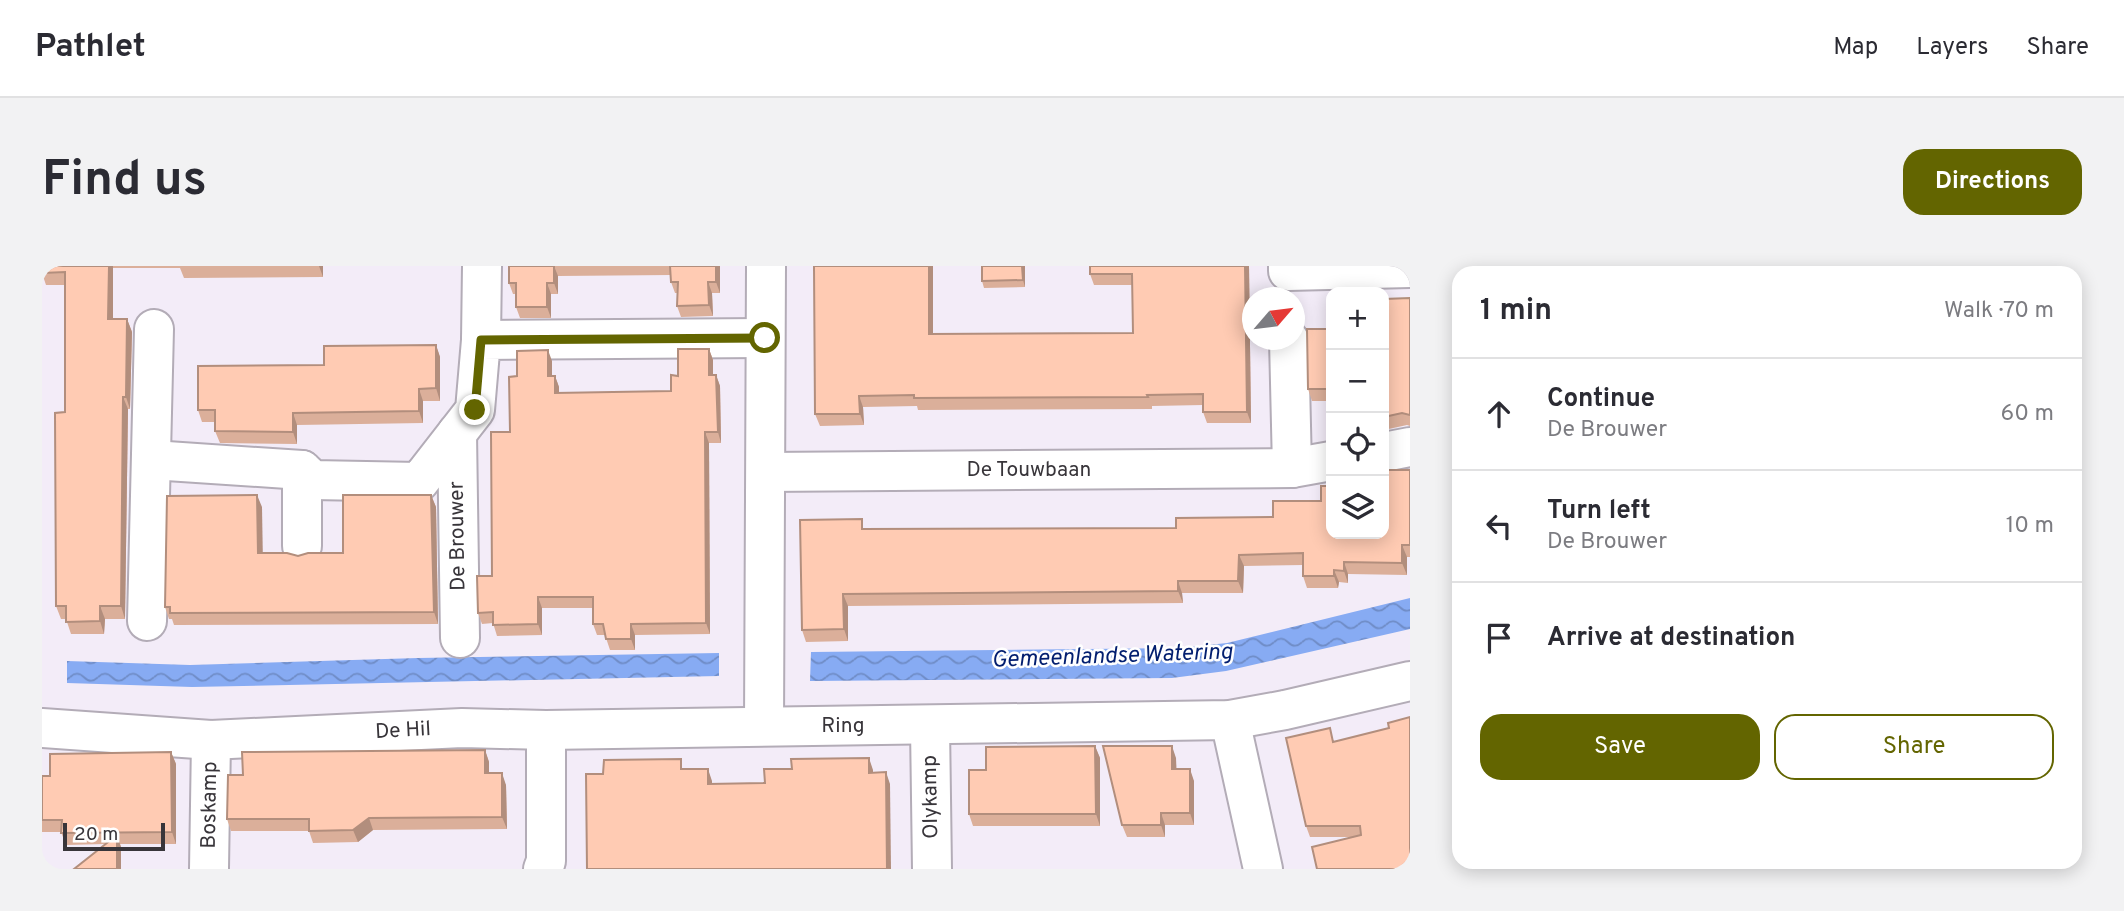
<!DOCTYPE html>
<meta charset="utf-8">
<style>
body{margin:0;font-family:Overpass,sans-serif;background:#f2f2f3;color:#2b2b33}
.controls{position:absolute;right:21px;top:21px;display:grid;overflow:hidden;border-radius:14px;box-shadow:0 4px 18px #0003}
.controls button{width:63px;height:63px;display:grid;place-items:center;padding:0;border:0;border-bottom:2px solid #e1e1e2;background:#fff;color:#2b2b33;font:35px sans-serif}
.compass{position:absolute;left:1200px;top:21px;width:63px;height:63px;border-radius:50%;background:#fff;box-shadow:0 4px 18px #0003;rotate:62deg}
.scale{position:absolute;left:21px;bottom:18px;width:102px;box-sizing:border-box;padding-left:7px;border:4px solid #38353a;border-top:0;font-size:19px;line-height:24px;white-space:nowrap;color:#38353a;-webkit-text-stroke:5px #fff;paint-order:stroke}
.stop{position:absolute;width:21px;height:21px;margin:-16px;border:5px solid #636500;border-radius:50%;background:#fff}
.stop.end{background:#636500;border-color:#fff;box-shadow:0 2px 7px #0008}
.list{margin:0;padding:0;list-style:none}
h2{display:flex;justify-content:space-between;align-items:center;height:91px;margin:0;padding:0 28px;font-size:30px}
h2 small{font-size:23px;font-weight:400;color:#7c7c81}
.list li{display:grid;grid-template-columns:46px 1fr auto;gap:21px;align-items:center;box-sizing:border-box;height:112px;padding:0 28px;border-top:2px solid #e1e1e2}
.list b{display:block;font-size:26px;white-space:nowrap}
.list p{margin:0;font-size:23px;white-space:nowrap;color:#7c7c81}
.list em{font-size:23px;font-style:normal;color:#7c7c81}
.actions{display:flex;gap:14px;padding:21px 28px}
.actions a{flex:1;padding:16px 0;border:2px solid #636500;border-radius:21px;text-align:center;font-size:24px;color:#636500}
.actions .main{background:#636500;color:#fff}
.icon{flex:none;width:38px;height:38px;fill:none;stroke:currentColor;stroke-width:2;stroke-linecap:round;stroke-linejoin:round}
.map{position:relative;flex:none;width:1368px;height:603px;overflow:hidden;border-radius:21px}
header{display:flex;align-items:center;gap:42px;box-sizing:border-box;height:98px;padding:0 35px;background:#fff;border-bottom:2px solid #e1e1e2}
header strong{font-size:33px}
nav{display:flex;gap:38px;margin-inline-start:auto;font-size:24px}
.intro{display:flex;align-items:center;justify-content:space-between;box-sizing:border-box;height:168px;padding:0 42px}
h1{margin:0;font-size:49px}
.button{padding:18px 32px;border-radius:21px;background:#636500;color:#fff;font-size:24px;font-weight:700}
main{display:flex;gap:42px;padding:0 42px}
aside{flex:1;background:#fff;border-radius:21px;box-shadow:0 4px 18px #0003}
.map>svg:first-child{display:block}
.water{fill:url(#water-waves)}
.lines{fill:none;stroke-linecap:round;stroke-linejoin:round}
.minor-casing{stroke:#b3acb7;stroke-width:42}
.minor{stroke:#fff;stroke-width:38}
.wall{fill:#dbaf9a}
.shaded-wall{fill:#b28e7d}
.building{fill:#ffcbb3;stroke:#b28e7d;stroke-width:2}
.route{stroke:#636500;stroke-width:9}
.labels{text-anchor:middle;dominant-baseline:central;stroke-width:5;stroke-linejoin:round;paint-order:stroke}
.street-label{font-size:21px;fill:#38353a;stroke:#fff}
.water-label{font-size:23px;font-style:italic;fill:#021e6f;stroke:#fff}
</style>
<header>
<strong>Pathlet</strong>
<nav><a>Map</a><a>Layers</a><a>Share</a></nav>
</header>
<div class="intro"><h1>Find us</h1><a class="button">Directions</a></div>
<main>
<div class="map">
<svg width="1368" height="603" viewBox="0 0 1368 603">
<defs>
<pattern id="water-waves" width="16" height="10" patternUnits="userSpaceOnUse" patternTransform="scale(1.75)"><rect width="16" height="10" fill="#87abf3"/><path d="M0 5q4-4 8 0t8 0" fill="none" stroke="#6f8cc6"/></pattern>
</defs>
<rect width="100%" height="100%" fill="#f3ecf8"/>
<g class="water">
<polygon points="1368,332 1368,363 1184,405 1130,412 768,415 769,386 1138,382 1185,377"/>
<polygon points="677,387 677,410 150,421 25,417 25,395 148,399 376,392"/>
</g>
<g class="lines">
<g class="minor-casing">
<g id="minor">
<polyline points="1246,0 1246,5 1368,2"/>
<polyline points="439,74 440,0"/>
<polyline points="1247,74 1250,202"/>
<polyline points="415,167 418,372"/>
<polyline points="1342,186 1368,181"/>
<polyline points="110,194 260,204 271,214 377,216 433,144 439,74 723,72"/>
<polyline points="260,204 260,280"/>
<polyline points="724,206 1250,202 1289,195"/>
<polyline points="105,355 112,63"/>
<polyline points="1188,454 1221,603"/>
<polyline points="722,460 724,0"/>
<polyline points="888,460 890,603"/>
<polyline points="0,462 169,474 420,462 504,464 1188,454 1243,444 1368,415"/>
<polyline points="167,603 169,474"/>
<polyline points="501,603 504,595 504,464"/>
</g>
</g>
<use href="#minor" class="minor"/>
</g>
<g class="wall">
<polygon points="0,0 281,0 281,11 142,12 138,2 71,2 71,53 85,53 90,66 88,143 86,143 83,353 63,353 62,368 29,368 24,353 19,353 14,340 23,146 23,19 4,19 0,7"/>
<polygon points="467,0 678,0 678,27 670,27 671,50 639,51 635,40 635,27 633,27 629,16 629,9 516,10 516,28 509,28 509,52 478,52 474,41 474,28 471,28 467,17"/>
<polygon points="940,0 983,0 983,21 942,22 940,15"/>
<polygon points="1048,0 1207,0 1209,157 1165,157 1161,146 1161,139 1110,140 1110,143 876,144 875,140 821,141 822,159 778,160 773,148 891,68 1091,67 1090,19 1052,19 1048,8"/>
<polygon points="1368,32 1368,160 1365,159 1342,164 1342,33"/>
<polygon points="1289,63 1289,135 1270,135 1266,123"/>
<polygon points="394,79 398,91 398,135 381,135 381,157 255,159 255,178 178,177 173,165 173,156 160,156 156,144 282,99"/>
<polygon points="667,83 671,94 671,109 674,109 678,120 679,177 667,177 668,368 593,369 593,384 568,384 563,369 555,369 551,358 551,342 500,342 500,369 455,370 451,357 440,358 436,347 450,310 475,110 510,95 510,110 513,110 517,121 517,127 629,125 636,110"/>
<polygon points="1368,204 1368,291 1365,291 1365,309 1306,308 1306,317 1297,316 1296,322 1265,322 1261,310 1261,299 1202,300 1201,327 1140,327 1141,337 806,340 806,375 764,376 760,364 824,263 1289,268"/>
<polygon points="389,229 394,241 396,358 132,359 130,353 127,353 123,341 220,241 220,287 256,290 301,287"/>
<polygon points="1292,476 1368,603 1309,571 1268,571 1264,560"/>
<polygon points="1053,480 1058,492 1058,560 931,560 927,548 944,504"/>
<polygon points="443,484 447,496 447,507 464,519 465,563 331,564 316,576 271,577 267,565 189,565 185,553 201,509"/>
<polygon points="129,486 134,498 134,578 78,578 79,581 79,603 32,603 63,578 24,579 19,566 0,566 0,510 8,510"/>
<polygon points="1134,492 1134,503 1152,515 1152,559 1123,559 1123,571 1085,571 1080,559"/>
</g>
<g class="shaded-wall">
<polygon points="67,0 71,0 71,66 66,53"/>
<polygon points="277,0 281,0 281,11"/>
<polygon points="512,0 516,10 516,28 512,17"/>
<polygon points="674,0 678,0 678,27 674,16"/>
<polygon points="887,0 891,0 891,80 887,68"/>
<polygon points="980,0 983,0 983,21 981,14"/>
<polygon points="1203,0 1207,0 1209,157 1205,146"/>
<polygon points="666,16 670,27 671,50 667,39"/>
<polygon points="505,17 509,28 509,52 505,41"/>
<polygon points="85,53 90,66 88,143 84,131"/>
<polygon points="394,79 398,91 398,135 394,122"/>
<polygon points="667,83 671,94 671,120 667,109"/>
<polygon points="506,84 510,95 510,121 506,110"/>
<polygon points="674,109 678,120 679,177 676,166"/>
<polygon points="513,110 517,121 517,138 513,127"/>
<polygon points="377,123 381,135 381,157 377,145"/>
<polygon points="817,130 821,141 822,159 818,148"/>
<polygon points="81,131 86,143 83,353 79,340"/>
<polygon points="251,147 255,159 255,178 251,166"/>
<polygon points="663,166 667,177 668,368 664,357"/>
<polygon points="215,229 220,241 221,299 216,287"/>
<polygon points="389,229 394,241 396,358 392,346"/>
<polygon points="1360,279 1365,291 1365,309 1360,297"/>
<polygon points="1197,289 1202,300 1201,327 1196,315"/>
<polygon points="1302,296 1306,308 1306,317 1302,305"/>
<polygon points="1292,304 1297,316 1296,322 1292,310"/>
<polygon points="1136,315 1140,327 1141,337 1136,325"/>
<polygon points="801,328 806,340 806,375 802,363"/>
<polygon points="496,331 500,342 500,369 496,358"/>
<polygon points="58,340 63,353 62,368 58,355"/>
<polygon points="589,358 593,369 593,384 589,373"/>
<polygon points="1053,480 1058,492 1058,560 1054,548"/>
<polygon points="1130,480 1134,492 1135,515 1130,503"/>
<polygon points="443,484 447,496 447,519 443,507"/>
<polygon points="129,486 134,498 134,578 130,566"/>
<polygon points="827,492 831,504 831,518 827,507"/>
<polygon points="666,503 670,515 670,529 666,518"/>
<polygon points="1148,503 1152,515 1152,559 1148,547"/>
<polygon points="844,506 848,518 849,603 845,603"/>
<polygon points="460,507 464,519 465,563 460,551"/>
<polygon points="1119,547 1123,559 1123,571 1119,559"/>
<polygon points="327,552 331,564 316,576 311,564"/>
<polygon points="75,569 79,581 79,603 75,603"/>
</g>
<g class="building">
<polygon points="0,0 67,0 66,53 85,53 84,131 81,131 79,340 58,340 58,355 24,356 24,340 14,340 13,147 23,146 23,6 0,7"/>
<polygon points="467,0 512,0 512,17 505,17 505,41 474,41 474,17 467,17"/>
<polygon points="628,0 674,0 674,16 666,16 667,39 635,40 636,16 629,16"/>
<polygon points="772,0 887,0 887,68 1091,67 1090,8 1048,8 1048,0 1203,0 1205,146 1161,146 1161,128 1105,129 1106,131 872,132 872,129 817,130 818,148 773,148"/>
<polygon points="940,0 980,0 981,14 940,15"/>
<polygon points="1368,32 1368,149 1360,147 1342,151 1342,33"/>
<polygon points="1265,63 1289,63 1289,123 1266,123"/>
<polygon points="394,79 394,122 377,123 377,145 251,147 251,166 173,165 173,144 156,144 156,100 282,99 282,80"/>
<polygon points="636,83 667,83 667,109 674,109 676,166 663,166 664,357 589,358 589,373 564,373 561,358 551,358 551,331 496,331 496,358 451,359 451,346 436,347 435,310 450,310 449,166 468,166 467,111 475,110 475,85 506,84 506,110 513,110 513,127 629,125 629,109 636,110"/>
<polygon points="1346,204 1368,204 1368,279 1360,279 1360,297 1302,296 1302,305 1292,304 1292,310 1261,310 1261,287 1197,289 1196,315 1136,315 1136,325 801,328 802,363 760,364 758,254 820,253 820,263 1134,262 1134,252 1231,251 1231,235 1279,235 1279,220 1289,220 1289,268 1342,268 1342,207"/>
<polygon points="215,229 216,287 245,287 256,290 266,287 301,287 301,229 389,229 392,346 128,347 128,341 123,341 125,230"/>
<polygon points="1368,451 1368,603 1275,603 1270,581 1319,569 1318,560 1264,560 1244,472 1288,462 1291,476 1347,462 1346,457"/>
<polygon points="1053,480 1054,548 927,548 927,504 944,504 944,481"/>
<polygon points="1061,480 1130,480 1130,503 1148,503 1148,547 1119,547 1119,559 1080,559"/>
<polygon points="443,484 443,507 460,507 460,551 327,552 311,564 267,565 267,553 185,553 186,509 201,509 200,486"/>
<polygon points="129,486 130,566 19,567 20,554 0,554 0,510 8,510 8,488"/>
<polygon points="827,492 827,507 844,506 845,603 545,603 544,508 561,508 562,494 639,493 639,503 666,503 666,518 723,517 722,503 750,503 749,493"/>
<polygon points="75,569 75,603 32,603"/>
</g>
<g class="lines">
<polyline class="route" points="433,144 439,74 723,72"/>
</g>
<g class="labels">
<g class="street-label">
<text x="987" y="204">De Touwbaan</text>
<text transform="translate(416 270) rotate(-91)">De Brouwer</text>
<text x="801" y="460">Ring</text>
<text transform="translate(361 465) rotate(-3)">De Hil</text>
<text transform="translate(889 531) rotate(-91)">Olykamp</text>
<text transform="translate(168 539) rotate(-89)">Boskamp</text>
</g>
<g class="water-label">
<text transform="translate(1070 391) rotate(-2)">Gemeenlandse Watering</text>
</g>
</g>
</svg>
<div class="controls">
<button>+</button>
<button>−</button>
<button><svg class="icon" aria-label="locate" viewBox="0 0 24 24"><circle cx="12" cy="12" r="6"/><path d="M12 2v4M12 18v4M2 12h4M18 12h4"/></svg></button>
<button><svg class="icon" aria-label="layers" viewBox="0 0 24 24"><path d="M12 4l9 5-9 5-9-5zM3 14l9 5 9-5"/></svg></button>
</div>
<svg class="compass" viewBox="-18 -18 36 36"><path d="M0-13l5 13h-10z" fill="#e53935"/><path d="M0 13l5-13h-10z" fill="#7c7c81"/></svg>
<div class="scale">20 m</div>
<div class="stop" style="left:723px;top:72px"></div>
<div class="stop end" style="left:433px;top:144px"></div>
</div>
<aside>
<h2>1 min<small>Walk · 70 m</small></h2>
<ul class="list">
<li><svg class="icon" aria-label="ahead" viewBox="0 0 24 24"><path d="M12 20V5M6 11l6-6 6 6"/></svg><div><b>Continue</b><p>De Brouwer</p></div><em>60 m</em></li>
<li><svg class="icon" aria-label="left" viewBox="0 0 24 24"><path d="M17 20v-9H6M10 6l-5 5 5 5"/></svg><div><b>Turn left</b><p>De Brouwer</p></div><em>10 m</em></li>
<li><svg class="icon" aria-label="arrive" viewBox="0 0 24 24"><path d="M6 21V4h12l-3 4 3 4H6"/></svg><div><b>Arrive at destination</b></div></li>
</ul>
<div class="actions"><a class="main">Save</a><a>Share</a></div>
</aside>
</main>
